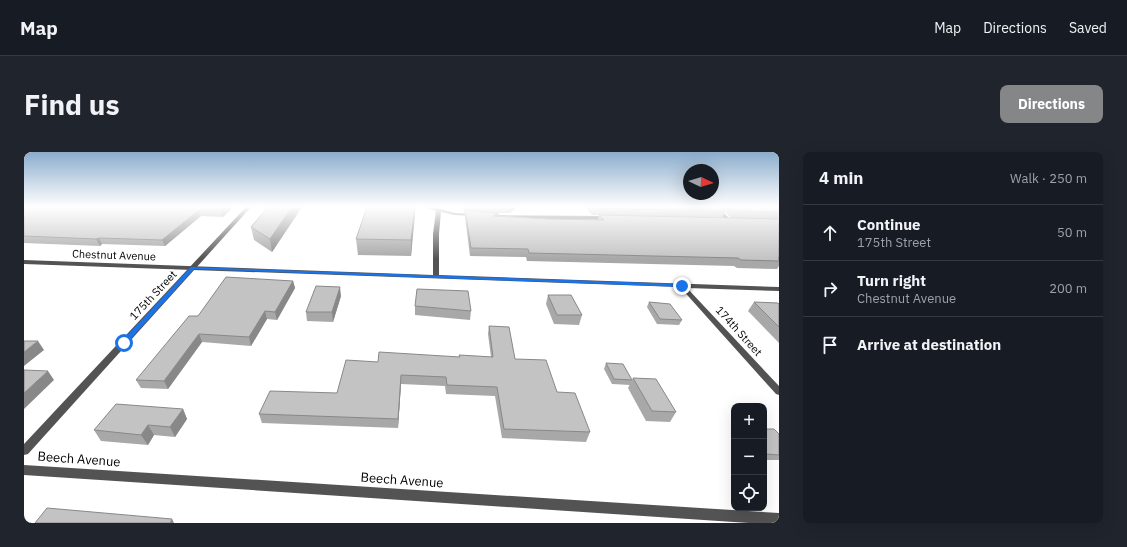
<!DOCTYPE html>
<meta charset="utf-8">
<style>
body{margin:0;font-family:"IBM Plex Sans",sans-serif;background:#20242c;color:#f1f3f6}
.controls{position:absolute;right:12px;bottom:12px;display:grid;overflow:hidden;border-radius:8px;box-shadow:0 4px 16px #0002}
.controls button{width:36px;height:36px;display:grid;place-items:center;padding:0;border:0;border-bottom:1px solid #363941;background:#171b24;color:#f1f3f6;font:20px sans-serif}
.compass{position:absolute;left:659px;top:12px;width:36px;height:36px;border-radius:50%;background:#171b24;box-shadow:0 4px 16px #0002;rotate:94deg}
.stop{position:absolute;width:12px;height:12px;margin:-9px;border:3px solid #1a73e8;border-radius:50%;background:#fff}
.stop.end{background:#1a73e8;border-color:#fff;box-shadow:0 1px 4px #0008}
.list{margin:0;padding:0;list-style:none}
h2{display:flex;justify-content:space-between;align-items:center;height:52px;margin:0;padding:0 16px;font-size:17px}
h2 small{font-size:13px;font-weight:400;color:#9ea1a6}
.list li{display:grid;grid-template-columns:26px 1fr auto;gap:12px;align-items:center;box-sizing:border-box;height:56px;padding:0 16px;border-top:1px solid #363941}
.list b{display:block;font-size:15px;white-space:nowrap}
.list p{margin:0;font-size:13px;white-space:nowrap;color:#9ea1a6}
.list em{font-size:13px;font-style:normal;color:#9ea1a6}
.icon{flex:none;width:22px;height:22px;fill:none;stroke:currentColor;stroke-width:2;stroke-linecap:round;stroke-linejoin:round}
.map{position:relative;flex:none;width:755px;height:371px;overflow:hidden;border-radius:8px}
header{display:flex;align-items:center;gap:24px;box-sizing:border-box;height:56px;padding:0 20px;background:#171b24;border-bottom:1px solid #363941}
header strong{font-size:19px}
nav{display:flex;gap:22px;margin-inline-start:auto;font-size:14px}
.intro{display:flex;align-items:center;justify-content:space-between;box-sizing:border-box;height:96px;padding:0 24px}
h1{margin:0;font-size:28px}
.button{padding:10px 18px;border-radius:8px;background:#858687;color:#fff;font-size:14px;font-weight:700}
main{display:flex;gap:24px;padding:0 24px}
aside{flex:1;background:#171b24;border-radius:8px;box-shadow:0 4px 16px #0002}
.map>svg:first-child{display:block}
.lines{fill:none;stroke-linecap:round;stroke-linejoin:round}
.minor{fill:#535353;fill-rule:evenodd}
.tertiary{fill:#535353;fill-rule:evenodd}
.wall{fill:#a8a8a8;fill-rule:evenodd}
.shaded-wall{fill:#888}
.building{fill:#c3c3c3;stroke:#888}
.route{fill:#1a73e8}
.labels{text-anchor:middle;dominant-baseline:central;stroke-width:3.5;stroke-linejoin:round;paint-order:stroke}
.street-label{font-size:11px;fill:#000;stroke:#fff}
.near-street-label{font-size:13px;fill:#000;stroke:#fff}
</style>
<header>
<strong>Map</strong>
<nav><a>Map</a><a>Directions</a><a>Saved</a></nav>
</header>
<div class="intro"><h1>Find us</h1><a class="button">Directions</a></div>
<main>
<div class="map">
<svg width="755" height="371" viewBox="0 0 755 371">
<rect width="100%" height="100%" fill="#fff"/>
<g class="lines">
<g class="minor">
<polygon points="401,55 410,55 431,61 450,62 452,63 450,64 431,63 417,60 415,82 415,123 755,135 755,139 663,136 755,234 755,243 752,242 656,135 0,112 0,108 409,123 409,82 412,59"/>
<polygon points="689,55 694,55 708,69 708,71 704,71"/>
<polygon points="462,63 584,64 587,66 584,68 464,66 461,64"/>
<polygon points="0,313 755,361 755,371 725,371 0,323"/>
</g>
<polygon class="tertiary" points="222,55 227,55 4,302 0,303 0,292"/>
</g>
<g class="wall">
<polygon points="0,55 209,55 199,65 177,64 141,94 78,92 76,94 0,91"/>
<polygon points="244,55 278,55 248,100 230,88 227,75"/>
<polygon points="343,55 391,55 387,104 334,103 332,87"/>
<path d="M439,55H494L485,61H475L474,64L523,67L574,68L575,63H568L561,55H755V114L753,117L713,116L710,114L503,109L502,105L446,104L441,65V60H440ZM701,60L707,66H698Z"/>
<polygon points="269,129 271,136 253,168 243,167 227,194 178,190 144,237 117,236 112,228 174,164"/>
<polygon points="524,143 558,163 555,173 530,172 522,152"/>
<polygon points="317,144 309,170 283,169 282,160"/>
<polygon points="625,150 658,168 655,173 633,172 623,155"/>
<polygon points="730,150 755,152 755,191 724,159"/>
<polygon points="391,154 447,159 446,168 391,163"/>
<polygon points="465,174 491,207 533,240 566,280 562,290 478,286 471,244 422,242 421,234 377,232 374,276 238,271 235,262 313,241 354,210 435,205 467,205 464,182"/>
<polygon points="582,211 608,228 606,233 588,232 580,217"/>
<polygon points="609,226 652,260 646,270 622,269 604,236"/>
<polygon points="159,257 163,267 151,285 130,283 124,293 77,289 70,278"/>
<polygon points="740,277 755,282 755,308 740,308"/>
</g>
<g class="shaded-wall">
<polygon points="201,55 209,55 199,65 197,58"/>
<polygon points="268,55 278,55 248,100 246,87"/>
<polygon points="391,55 391,63 387,104 387,88"/>
<polygon points="486,55 494,55 485,61"/>
<polygon points="175,58 177,64 141,94 138,88"/>
<polygon points="475,61 474,68 469,64"/>
<polygon points="75,86 78,92 76,94 72,87"/>
<polygon points="269,129 271,136 253,168 251,160"/>
<polygon points="316,135 317,144 309,170 308,160"/>
<polygon points="241,159 243,167 227,194 225,185"/>
<polygon points="175,182 178,190 144,237 140,229"/>
<polygon points="14,189 20,198 0,214 0,200"/>
<polygon points="24,219 30,228 0,257 0,241"/>
<polygon points="377,223 377,232 374,276 374,267"/>
<polygon points="159,257 163,267 151,285 146,275"/>
<polygon points="124,273 130,283 124,293 117,283"/>
<polygon points="148,367 150,371 146,371"/>
</g>
<g class="building">
<polygon points="0,55 201,55 197,58 175,58 138,88 75,86 72,87 0,84"/>
<polygon points="244,55 268,55 246,87 227,75"/>
<polygon points="343,55 391,55 387,88 332,87"/>
<polygon points="569,55 697,55 701,59 570,56"/>
<polygon points="707,55 755,55 755,60 711,59"/>
<polygon points="441,58 475,61 469,64 523,67 580,68 575,63 755,67 755,106 754,106 755,107 755,109 717,108 714,106 505,101 504,97 447,96"/>
<polygon points="202,125 269,129 251,160 241,159 225,185 175,182 140,229 112,228 165,164 174,164"/>
<polygon points="292,134 316,135 308,160 282,160"/>
<polygon points="393,137 444,139 447,159 391,154"/>
<polygon points="524,143 547,143 558,163 533,163"/>
<polygon points="625,150 646,152 658,168 636,167"/>
<polygon points="730,150 754,151 755,152 755,175"/>
<polygon points="465,174 485,175 491,207 522,208 533,240 551,241 566,280 480,277 473,235 423,233 422,225 377,223 374,267 235,262 246,239 313,241 322,208 354,210 355,200 436,205 435,203 469,205"/>
<polygon points="0,189 14,189 0,200"/>
<polygon points="582,211 599,212 608,228 590,227"/>
<polygon points="0,218 24,219 0,241"/>
<polygon points="609,226 632,227 652,260 628,259"/>
<polygon points="92,252 159,257 146,275 124,273 117,283 70,278"/>
<polygon points="740,277 750,277 755,282 755,303 742,302 740,300"/>
<polygon points="23,356 148,367 146,371 11,371"/>
</g>
<linearGradient id="sky" x2="0" y2="1"><stop stop-color="#8baccc"/><stop offset="0.51" stop-color="#fff"/><stop offset="1" stop-color="#fff" stop-opacity="0"/></linearGradient>
<rect width="755" height="107" fill="url(#sky)"/>
<polygon class="route" points="167,115 658,132 661,134 658,135 170,117 102,192 97,192 97,190"/>
<g class="labels">
<g class="street-label">
<text transform="translate(90 103) rotate(2)">Chestnut Avenue</text>
<text transform="translate(129 143) rotate(-47)">175th Street</text>
<text transform="translate(715 179) rotate(48)">174th Street</text>
</g>
<g class="near-street-label">
<text transform="translate(55 307) rotate(4)">Beech Avenue</text>
<text transform="translate(378 328) rotate(4)">Beech Avenue</text>
</g>
</g>
</svg>
<div class="controls">
<button>+</button>
<button>−</button>
<button><svg class="icon" aria-label="locate" viewBox="0 0 24 24"><circle cx="12" cy="12" r="6"/><path d="M12 2v4M12 18v4M2 12h4M18 12h4"/></svg></button>
</div>
<svg class="compass" viewBox="-18 -18 36 36"><path d="M0-13l5 13h-10z" fill="#e53935"/><path d="M0 13l5-13h-10z" fill="#9ea1a6"/></svg>
<div class="stop" style="left:100px;top:191px"></div>
<div class="stop end" style="left:658px;top:134px"></div>
</div>
<aside>
<h2>4 min<small>Walk · 250 m</small></h2>
<ul class="list">
<li><svg class="icon" aria-label="ahead" viewBox="0 0 24 24"><path d="M12 20V5M6 11l6-6 6 6"/></svg><div><b>Continue</b><p>175th Street</p></div><em>50 m</em></li>
<li><svg class="icon" aria-label="right" viewBox="0 0 24 24"><path d="M7 20v-9h11M14 6l5 5-5 5"/></svg><div><b>Turn right</b><p>Chestnut Avenue</p></div><em>200 m</em></li>
<li><svg class="icon" aria-label="arrive" viewBox="0 0 24 24"><path d="M6 21V4h12l-3 4 3 4H6"/></svg><div><b>Arrive at destination</b></div></li>
</ul>
</aside>
</main>
